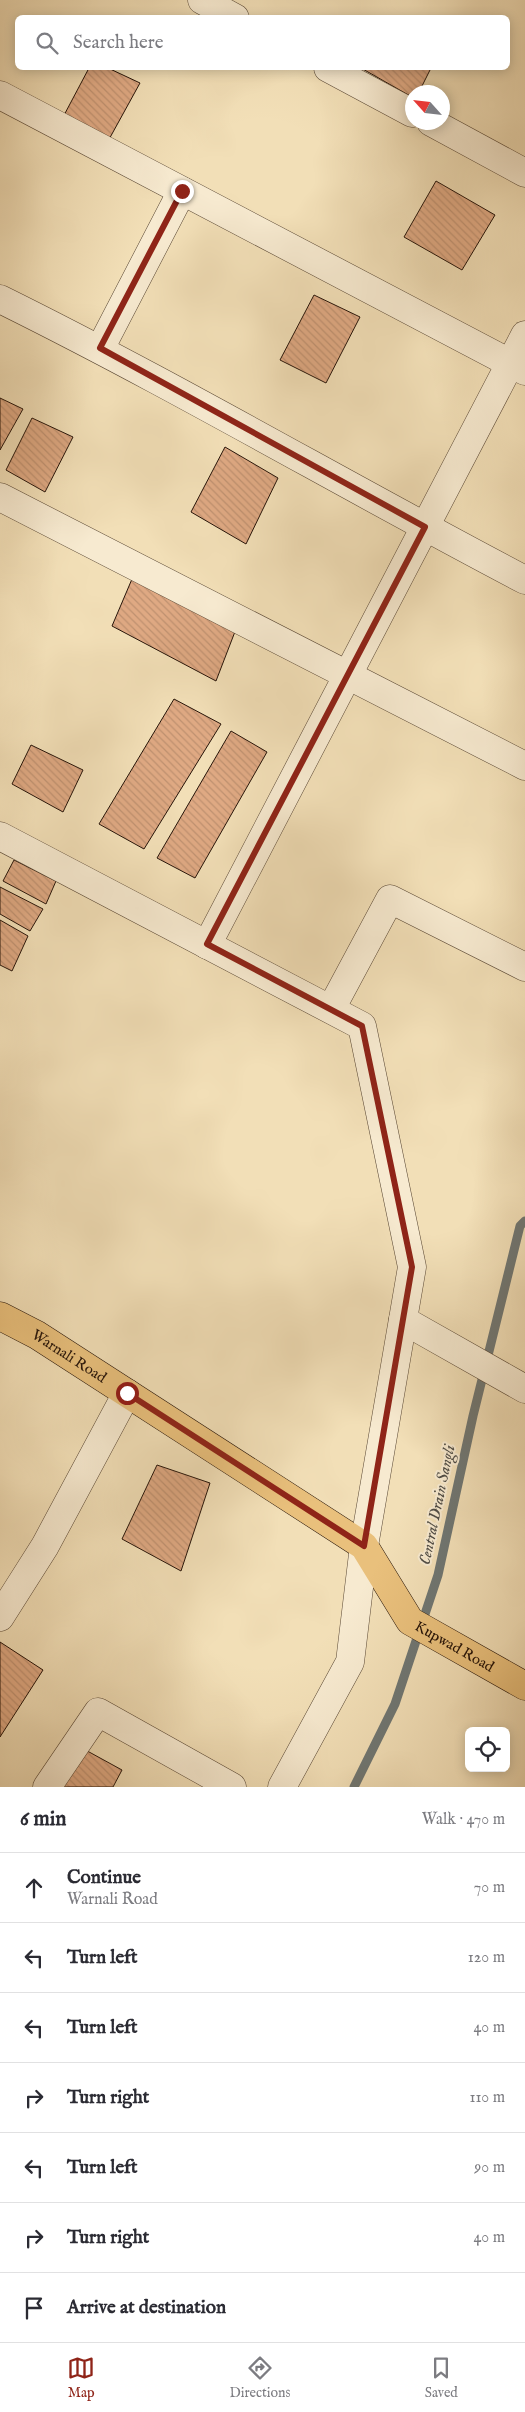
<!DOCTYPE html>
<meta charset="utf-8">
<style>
body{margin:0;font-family:"IM FELL English",serif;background:#f2f2f3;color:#2b2b33}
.controls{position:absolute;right:15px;bottom:15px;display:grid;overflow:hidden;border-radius:8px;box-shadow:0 2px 12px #0003}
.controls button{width:45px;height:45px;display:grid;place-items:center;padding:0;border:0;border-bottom:1px solid #e1e1e2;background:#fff;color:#2b2b33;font:25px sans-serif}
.compass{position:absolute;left:405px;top:85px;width:45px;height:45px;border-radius:50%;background:#fff;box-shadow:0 2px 12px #0003;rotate:297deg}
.stop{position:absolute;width:15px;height:15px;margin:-11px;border:4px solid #8f2418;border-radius:50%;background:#fff}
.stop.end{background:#8f2418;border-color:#fff;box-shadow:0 1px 5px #0008}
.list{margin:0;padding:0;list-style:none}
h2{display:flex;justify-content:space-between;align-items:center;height:65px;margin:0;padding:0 20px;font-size:21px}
h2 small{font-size:16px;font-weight:400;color:#7c7c81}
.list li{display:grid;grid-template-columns:32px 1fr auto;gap:15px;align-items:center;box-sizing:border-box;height:70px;padding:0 20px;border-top:1px solid #e1e1e2}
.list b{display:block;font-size:19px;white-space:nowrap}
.list p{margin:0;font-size:16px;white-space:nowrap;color:#7c7c81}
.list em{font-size:16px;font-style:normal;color:#7c7c81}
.icon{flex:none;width:28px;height:28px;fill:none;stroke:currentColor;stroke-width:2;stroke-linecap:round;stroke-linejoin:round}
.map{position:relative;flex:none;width:525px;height:1787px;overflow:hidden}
.search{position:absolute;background:#fff;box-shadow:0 2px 12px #0003;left:15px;right:15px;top:15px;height:55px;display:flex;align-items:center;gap:12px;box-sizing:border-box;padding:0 18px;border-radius:8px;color:#7c7c81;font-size:19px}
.sheet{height:555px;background:#fff}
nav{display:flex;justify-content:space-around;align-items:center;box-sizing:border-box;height:70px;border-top:1px solid #e1e1e2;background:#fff;font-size:14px;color:#7c7c81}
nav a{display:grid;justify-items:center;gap:2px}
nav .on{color:#8f2418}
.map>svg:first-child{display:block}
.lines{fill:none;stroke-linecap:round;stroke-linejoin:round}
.stream{stroke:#707773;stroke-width:9}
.building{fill:url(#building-back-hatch);stroke:#261409}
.minor-casing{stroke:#594734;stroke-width:29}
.major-casing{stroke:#261409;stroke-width:29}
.minor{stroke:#f7ead0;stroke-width:28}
.major{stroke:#e9c07c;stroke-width:28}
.route{stroke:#8f2418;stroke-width:6}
.labels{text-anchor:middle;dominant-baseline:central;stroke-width:4;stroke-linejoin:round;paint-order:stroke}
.street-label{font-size:15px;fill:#261409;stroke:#f7ead0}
.water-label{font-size:16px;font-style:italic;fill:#514e47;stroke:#f7ead0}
</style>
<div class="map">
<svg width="525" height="1787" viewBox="0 0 525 1787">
<defs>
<pattern id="building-back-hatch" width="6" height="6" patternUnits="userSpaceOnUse" patternTransform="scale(1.25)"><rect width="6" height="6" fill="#dfa983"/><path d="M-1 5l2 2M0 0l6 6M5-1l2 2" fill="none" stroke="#bf9170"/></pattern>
</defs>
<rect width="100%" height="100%" fill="#f2dfb7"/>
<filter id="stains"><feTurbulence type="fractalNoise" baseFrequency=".004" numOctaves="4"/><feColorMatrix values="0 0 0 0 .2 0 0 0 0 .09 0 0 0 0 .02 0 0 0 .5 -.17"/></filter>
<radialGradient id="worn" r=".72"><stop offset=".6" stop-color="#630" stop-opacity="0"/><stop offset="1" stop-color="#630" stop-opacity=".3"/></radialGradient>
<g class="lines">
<polyline class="stream" points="354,1787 395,1704 438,1575 473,1416 520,1226 525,1221"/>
</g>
<g class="building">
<polygon points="89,68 108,68 140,83 107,143 62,119"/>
<polygon points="361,68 431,68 419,92 412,92 412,97"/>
<polygon points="436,181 495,215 462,270 404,237"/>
<polygon points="314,295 360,317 326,383 280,360"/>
<polygon points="0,398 23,409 0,450"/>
<polygon points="32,418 73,437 45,492 6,470"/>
<polygon points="225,447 278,478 246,544 191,512"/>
<polygon points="132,579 236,629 216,681 112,626"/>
<polygon points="174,699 221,724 144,849 99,824"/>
<polygon points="231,731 267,752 195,878 157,858"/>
<polygon points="31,745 83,770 63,812 12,784"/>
<polygon points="14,860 56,881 46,904 3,881"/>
<polygon points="0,887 43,909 30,931 0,914"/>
<polygon points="0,920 28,936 12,971 0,965"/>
<polygon points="157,1465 210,1483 181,1571 122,1539"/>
<polygon points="0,1642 43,1670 0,1737"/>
<polygon points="80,1747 122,1770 113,1787 55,1787"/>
</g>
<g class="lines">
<g class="minor-casing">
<g id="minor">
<polyline points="202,0 235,18"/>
<polyline points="328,68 412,113"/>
<polyline points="0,95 525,371"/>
<polyline points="431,122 525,173"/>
<path d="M0,299C178,387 349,488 525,580"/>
<polyline points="100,349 182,191"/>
<polyline points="0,497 525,766"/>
<polyline points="0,836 362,1026 412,1267 364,1546 350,1662 282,1787"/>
<polyline points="207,945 525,335"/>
<polyline points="331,1009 390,899 525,967"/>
<polyline points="403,1320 525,1389"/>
<polyline points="0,1617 45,1546 127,1393"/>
<polyline points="47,1787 98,1712 232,1787"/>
</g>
</g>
<g class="major-casing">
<g id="major">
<path id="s1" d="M0,1316L37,1335L364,1546L410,1621L525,1686"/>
</g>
</g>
<use href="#minor" class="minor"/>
<use href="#major" class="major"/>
</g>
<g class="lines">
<polyline class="route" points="127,1393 364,1546 412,1267 362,1026 207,944 425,527 100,348 182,191"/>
</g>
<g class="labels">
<g class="street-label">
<text stroke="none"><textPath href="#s1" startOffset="80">Warnali Road</textPath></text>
<text stroke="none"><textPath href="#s1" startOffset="570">Kupwad Road</textPath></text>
</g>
<g class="water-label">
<text transform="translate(438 1505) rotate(-78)">Central Drain Sangli</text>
</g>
</g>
<rect width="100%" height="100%" filter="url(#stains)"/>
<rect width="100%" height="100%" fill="url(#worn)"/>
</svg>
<div class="controls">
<button><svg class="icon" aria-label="locate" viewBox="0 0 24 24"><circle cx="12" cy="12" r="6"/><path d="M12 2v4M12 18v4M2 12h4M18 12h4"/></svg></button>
</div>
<svg class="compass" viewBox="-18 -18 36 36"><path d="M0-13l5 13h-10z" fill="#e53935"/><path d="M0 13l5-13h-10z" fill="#7c7c81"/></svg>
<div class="stop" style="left:127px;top:1393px"></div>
<div class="stop end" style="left:182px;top:191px"></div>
<div class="search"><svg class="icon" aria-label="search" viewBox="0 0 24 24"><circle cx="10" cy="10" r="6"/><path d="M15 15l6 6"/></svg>Search here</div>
</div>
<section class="sheet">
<h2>6 min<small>Walk · 470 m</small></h2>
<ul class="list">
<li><svg class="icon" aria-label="ahead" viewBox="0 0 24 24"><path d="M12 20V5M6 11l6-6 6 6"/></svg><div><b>Continue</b><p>Warnali Road</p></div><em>70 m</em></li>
<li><svg class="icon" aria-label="left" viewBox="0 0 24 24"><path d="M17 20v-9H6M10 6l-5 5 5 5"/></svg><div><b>Turn left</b></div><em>120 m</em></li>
<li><svg class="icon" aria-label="left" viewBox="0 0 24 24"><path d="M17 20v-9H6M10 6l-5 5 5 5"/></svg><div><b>Turn left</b></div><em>40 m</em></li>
<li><svg class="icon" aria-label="right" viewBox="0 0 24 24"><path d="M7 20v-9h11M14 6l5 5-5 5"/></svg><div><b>Turn right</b></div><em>110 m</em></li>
<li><svg class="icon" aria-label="left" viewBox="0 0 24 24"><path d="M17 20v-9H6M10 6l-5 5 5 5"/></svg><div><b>Turn left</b></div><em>90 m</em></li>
<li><svg class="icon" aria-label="right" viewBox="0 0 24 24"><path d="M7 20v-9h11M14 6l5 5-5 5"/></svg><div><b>Turn right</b></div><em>40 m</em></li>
<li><svg class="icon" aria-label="arrive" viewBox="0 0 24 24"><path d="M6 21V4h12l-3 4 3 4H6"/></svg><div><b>Arrive at destination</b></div></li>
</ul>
</section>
<nav>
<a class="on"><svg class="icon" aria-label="map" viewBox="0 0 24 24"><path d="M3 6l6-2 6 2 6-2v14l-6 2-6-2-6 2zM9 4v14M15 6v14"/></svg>Map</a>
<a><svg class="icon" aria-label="directions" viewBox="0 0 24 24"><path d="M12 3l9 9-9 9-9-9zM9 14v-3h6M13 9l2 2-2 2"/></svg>Directions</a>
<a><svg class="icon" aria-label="saved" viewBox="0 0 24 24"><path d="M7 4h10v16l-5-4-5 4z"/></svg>Saved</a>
</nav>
